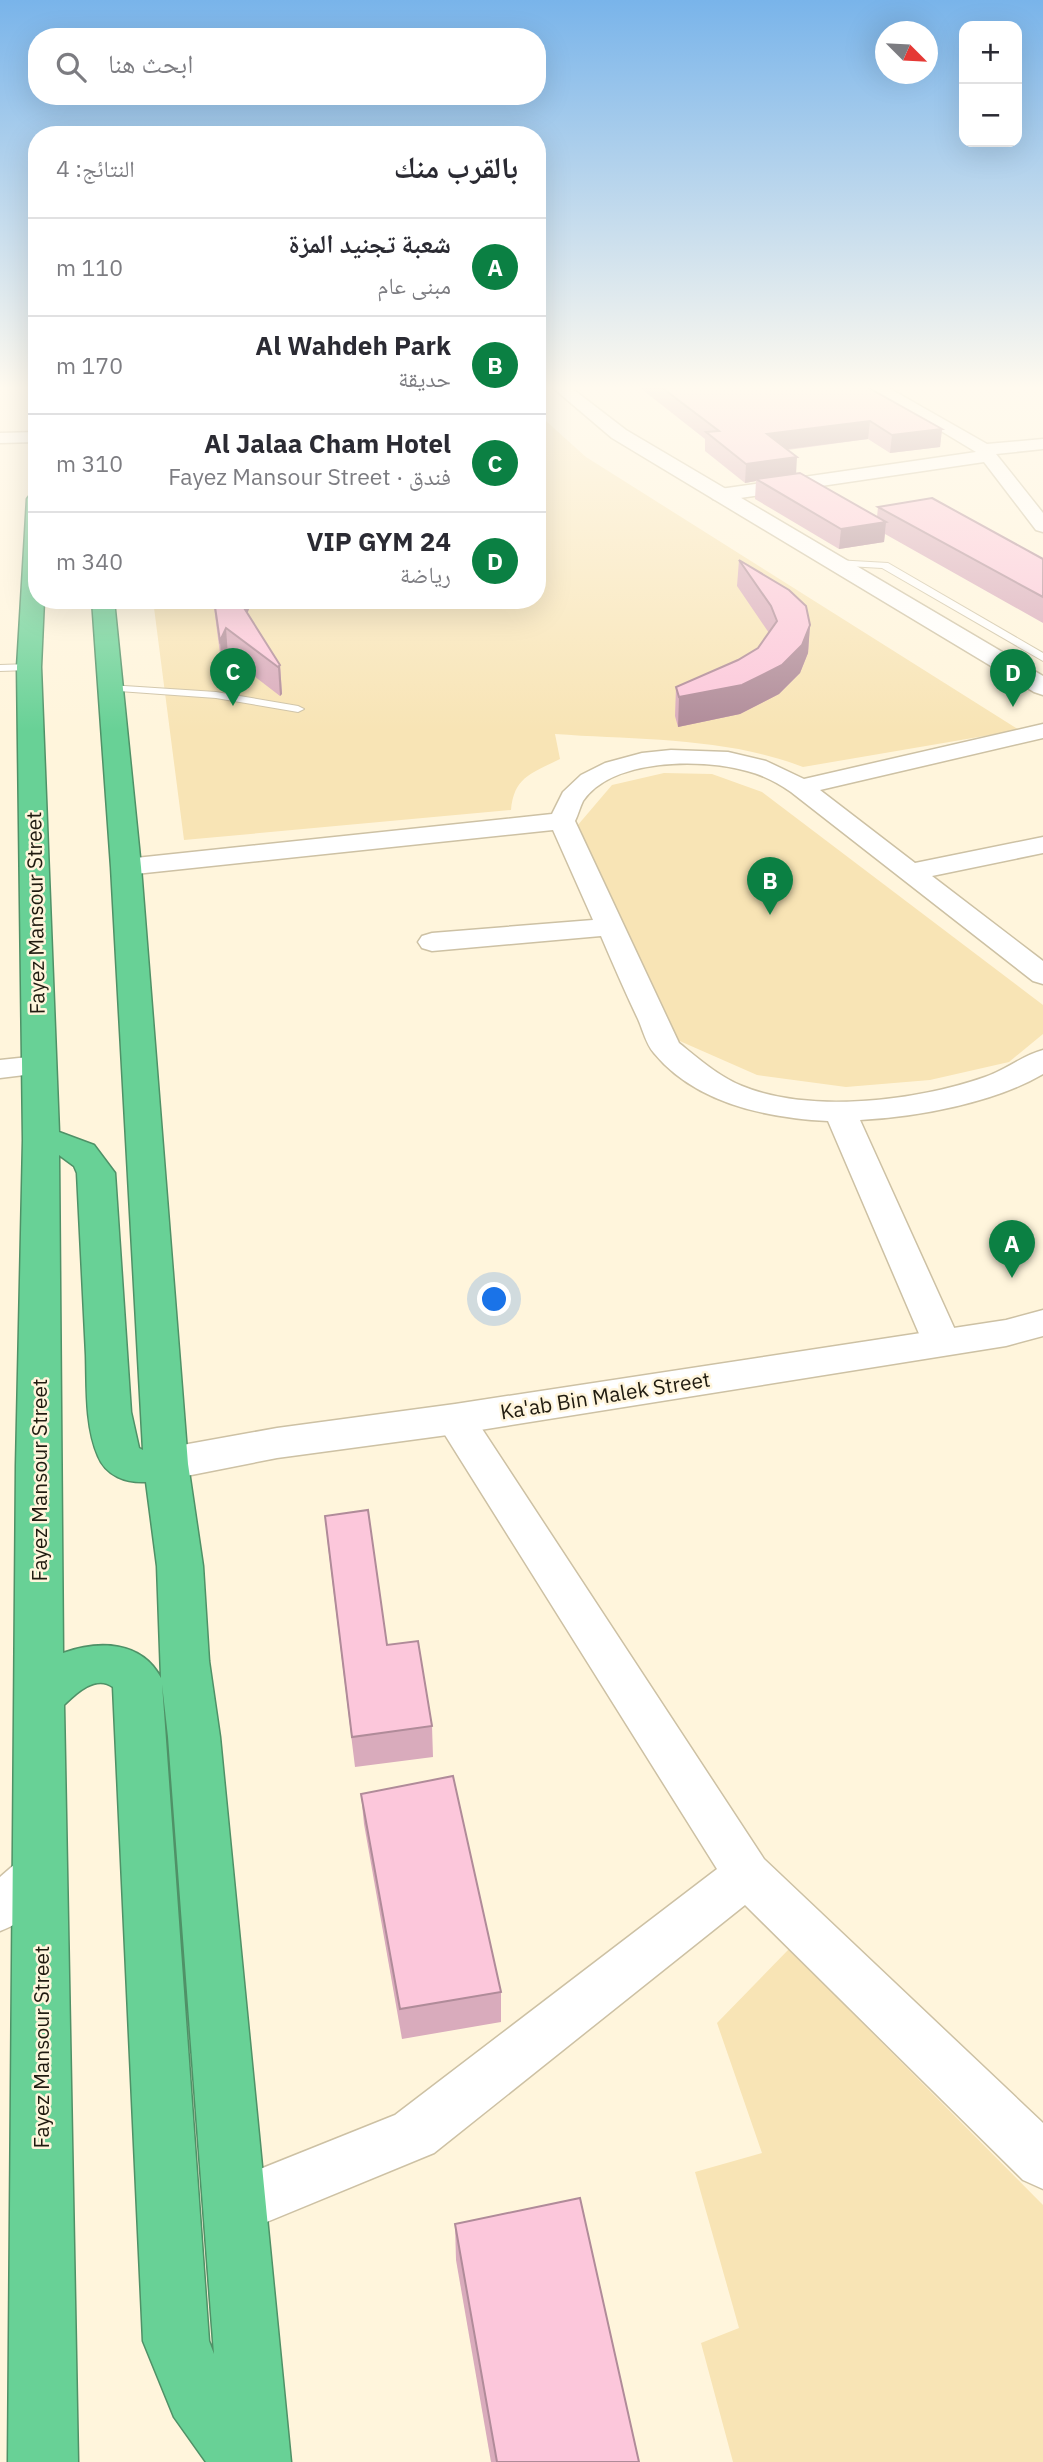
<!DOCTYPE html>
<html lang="ar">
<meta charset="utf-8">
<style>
body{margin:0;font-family:"IBM Plex Sans","Noto Naskh Arabic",sans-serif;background:#f7f7f7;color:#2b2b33;direction:rtl}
.controls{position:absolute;right:21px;top:21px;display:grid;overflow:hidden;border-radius:14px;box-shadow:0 7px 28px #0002}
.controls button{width:63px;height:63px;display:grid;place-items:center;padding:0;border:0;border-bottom:2px solid #e1e1e2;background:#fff;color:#2b2b33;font:35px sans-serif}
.compass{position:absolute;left:875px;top:21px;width:63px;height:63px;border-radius:50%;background:#fff;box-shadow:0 7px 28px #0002;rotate:114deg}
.you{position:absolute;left:495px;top:1300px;width:24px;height:24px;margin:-18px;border:5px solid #fff;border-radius:50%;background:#1a73e8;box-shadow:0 0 0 10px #1a73e833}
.badge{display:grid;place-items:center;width:46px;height:46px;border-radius:50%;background:#0b8043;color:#fff;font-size:23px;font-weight:700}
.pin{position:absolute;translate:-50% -58px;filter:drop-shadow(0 2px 4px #0008)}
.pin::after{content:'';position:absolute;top:37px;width:24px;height:21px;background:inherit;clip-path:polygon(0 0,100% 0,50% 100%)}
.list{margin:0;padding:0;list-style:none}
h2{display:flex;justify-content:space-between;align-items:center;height:91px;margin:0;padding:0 28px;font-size:30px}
h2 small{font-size:23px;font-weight:400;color:#7c7c81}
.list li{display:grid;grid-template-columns:46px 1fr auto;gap:21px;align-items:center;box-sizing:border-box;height:98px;padding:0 28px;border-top:2px solid #e1e1e2}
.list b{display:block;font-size:26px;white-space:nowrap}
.list p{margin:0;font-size:23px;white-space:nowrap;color:#7c7c81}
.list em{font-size:23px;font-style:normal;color:#7c7c81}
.icon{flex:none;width:38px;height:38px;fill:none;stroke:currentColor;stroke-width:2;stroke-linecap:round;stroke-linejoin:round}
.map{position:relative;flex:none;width:1043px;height:2462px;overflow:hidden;direction:ltr}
.search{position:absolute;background:#fff;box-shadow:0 7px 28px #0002;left:28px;top:28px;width:518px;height:77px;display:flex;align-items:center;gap:18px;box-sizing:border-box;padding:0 24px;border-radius:28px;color:#7c7c81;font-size:26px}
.panel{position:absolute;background:#fff;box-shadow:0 7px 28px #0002;left:28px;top:126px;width:518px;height:483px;border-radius:28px;direction:rtl}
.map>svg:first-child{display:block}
.green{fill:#f8e4b5}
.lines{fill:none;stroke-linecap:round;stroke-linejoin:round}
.lane-casing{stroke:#cdc1a4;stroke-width:2}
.street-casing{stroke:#cdc1a4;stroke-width:3}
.secondary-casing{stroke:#cdc1a4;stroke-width:3}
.highway-casing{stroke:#4f9167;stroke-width:3}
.lane{fill:#fff;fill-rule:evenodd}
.street{fill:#fff;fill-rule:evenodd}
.secondary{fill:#fff;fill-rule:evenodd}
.highway{fill:#68d196;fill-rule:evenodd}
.wall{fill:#d9abbc}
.shaded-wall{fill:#b08b99}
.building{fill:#fcc7db;stroke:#b08b99;stroke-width:2}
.labels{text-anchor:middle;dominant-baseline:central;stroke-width:5;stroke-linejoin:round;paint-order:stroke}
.street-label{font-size:21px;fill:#201b10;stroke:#fff5dc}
</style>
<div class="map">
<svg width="1043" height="2462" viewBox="0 0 1043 2462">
<rect width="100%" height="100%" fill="#fff5dc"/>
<g class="green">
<path d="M537,413L586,457L1019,730L803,767C726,737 637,740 555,734L560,759C533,773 514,776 511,810L184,840L153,600H537Z"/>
<polygon points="664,773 712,774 762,792 1043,1005 1043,1034 1009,1062 930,1080 846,1087 757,1075 666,1035 577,826 612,785"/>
<polygon points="789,1949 1043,2205 1043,2462 733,2462 701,2343 739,2328 695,2172 762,2153 717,2023"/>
</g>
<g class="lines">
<g class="lane-casing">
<g id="lane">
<polygon points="835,560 888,563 1043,653 1043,661 882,568 831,565 831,561"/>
<polygon points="0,665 29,664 35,667 29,670 0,671"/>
<polygon points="109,685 216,692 298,706 304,709 298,712 216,698 105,690 105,686"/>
</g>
</g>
<g class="street-casing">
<g id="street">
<polygon points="868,387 887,387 987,444 1043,439 1043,449 996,454 1043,513 1043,532 1036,530 984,462 720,501 713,499 711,495 720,489 976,452"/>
<polygon points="37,432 37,442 0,443 0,433"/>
<path d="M1043,724V738L820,790L915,863L1043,837V853L932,876L1043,961V984L1033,981L791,792C778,783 763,775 747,771C703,758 612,758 583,801C580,807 578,815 575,821L679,1043C699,1059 718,1076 742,1086C810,1114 916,1101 985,1077C1006,1070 1023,1055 1043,1050V1074C994,1103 917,1117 860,1120L961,1343L955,1352L942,1355L929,1352L923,1343L828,1121C767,1118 695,1103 654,1053C646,1044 643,1030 638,1019C625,992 613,964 601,936L432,951L422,948L418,942L422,936L432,933L593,920L553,830L126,875L117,873L113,867L117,861L126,859L552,814L563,792L581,775L605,763L642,753L671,750L728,752L766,761L804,779Z"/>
<polygon points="38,1056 49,1058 54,1065 49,1072 0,1078 0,1060"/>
<polygon points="455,1405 469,1409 764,1859 1043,2123 1043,2189 1023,2180 745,1905 434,2153 235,2235 215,2227 207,2207 215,2187 395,2115 717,1869 435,1419 441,1409"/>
<path d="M40,1851L57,1857L65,1872C52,1898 27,1921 0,1931V1877L23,1857Z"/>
</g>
</g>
<g class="secondary-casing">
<g id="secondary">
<polygon points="552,387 570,387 626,430 1043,676 1043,695 1034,692 612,438"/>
<polygon points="1043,1310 1043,1336 1006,1346 455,1434 277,1458 166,1480 150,1475 144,1464 150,1453 166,1448 277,1428 455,1404 1006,1320"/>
</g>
</g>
<g class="highway-casing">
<path id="highway" d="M37,493V600H44L41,667L59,1132L94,1145L115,1173L131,1412L139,1448L143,1450L111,867L92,600H114L141,867L188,1464L203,1566L209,1661L220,1737L291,2462H206L174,2417L143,2341L113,1687C96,1674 76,1693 64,1705L78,2462H8L16,1465L23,1140L17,667L27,499L30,495ZM59,1155L74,1166L77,1173C80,1234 83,1295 86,1355C87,1387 85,1426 98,1456C106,1476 126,1483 146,1482L157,1566L161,1678C142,1641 99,1640 63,1653ZM162,1684L168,1737L214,2354L209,2341Z"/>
</g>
<use href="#lane" class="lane"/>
<use href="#street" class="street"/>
<use href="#secondary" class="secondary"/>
<use href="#highway" class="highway"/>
</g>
<g class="wall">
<polygon points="639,387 867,387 942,429 940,447 890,453 868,439 788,450 796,473 877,517 878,507 1043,559 1043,623 885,534 884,542 839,549 755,499 756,481 745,483 705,451 705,439"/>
<polygon points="739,560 810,625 808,653 800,673 779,694 740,714 678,727 675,716 676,687 738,660 758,648 769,633 737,586"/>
<polygon points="213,600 253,600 247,613 280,665 282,694 280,696 228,656 222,669"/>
<polygon points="325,1516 387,1645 432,1726 433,1757 355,1767 328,1546"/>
<polygon points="361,1794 501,1992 501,2022 402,2039 364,1824"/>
<polygon points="455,2224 639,2462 491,2462 456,2260"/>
</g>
<g class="shaded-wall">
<polygon points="870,421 868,439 765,452 767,434"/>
<polygon points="942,429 940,447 890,453 892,435"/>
<polygon points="797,457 796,475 756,479 756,481 745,483 746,464"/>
<polygon points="886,522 884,542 839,549 841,529"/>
<polygon points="238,600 253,600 241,628"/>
<polygon points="810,625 808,653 800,673 779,694 740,714 678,727 679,697"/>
<polygon points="226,628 228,656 222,669 220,641"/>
<polygon points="280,665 282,694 280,696 278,667"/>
</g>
<g class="building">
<polygon points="661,387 867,387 942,429 892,435 870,421 767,434 797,457 746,464 706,432 719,431"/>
<polygon points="800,473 886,522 841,529 756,479"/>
<polygon points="932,498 1043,559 1043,597 878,507"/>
<polygon points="739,560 789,590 806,606 810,625 802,645 782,665 742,685 679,697 676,687 738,660 758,648 777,621 771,606"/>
<polygon points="214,600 239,600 280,665 278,667 226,628 220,641"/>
<polygon points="368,1510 387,1645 418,1641 432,1726 352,1737 325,1516"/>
<polygon points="453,1776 501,1992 400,2009 361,1794"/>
<polygon points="580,2198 639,2462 497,2462 455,2224"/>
</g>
<linearGradient id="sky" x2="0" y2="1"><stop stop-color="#79b4ea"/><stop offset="0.53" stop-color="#fffaef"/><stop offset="1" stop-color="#fffaef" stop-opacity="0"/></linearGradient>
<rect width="1043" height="731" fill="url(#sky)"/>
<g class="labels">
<g class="street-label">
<text transform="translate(35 913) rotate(-91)">Fayez Mansour Street</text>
<text transform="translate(605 1395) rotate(-9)">Ka'ab Bin Malek Street</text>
<text transform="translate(39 1480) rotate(-90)">Fayez Mansour Street</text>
<text transform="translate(41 2047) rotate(-90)">Fayez Mansour Street</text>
</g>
</g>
</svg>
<div class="controls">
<button>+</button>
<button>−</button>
</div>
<svg class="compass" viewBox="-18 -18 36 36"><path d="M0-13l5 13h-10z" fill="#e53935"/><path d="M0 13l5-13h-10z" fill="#7c7c81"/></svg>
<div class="you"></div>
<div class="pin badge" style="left:1012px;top:1278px">A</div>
<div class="pin badge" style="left:770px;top:915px">B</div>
<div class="pin badge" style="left:233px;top:706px">C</div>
<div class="pin badge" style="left:1013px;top:707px">D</div>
<div class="search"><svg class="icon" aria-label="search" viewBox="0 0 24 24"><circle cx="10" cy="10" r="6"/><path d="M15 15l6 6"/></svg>ابحث هنا</div>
<section class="panel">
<h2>بالقرب منك<small>النتائج: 4</small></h2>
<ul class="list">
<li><span class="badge">A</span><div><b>شعبة تجنيد المزة</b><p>مبنى عام</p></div><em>110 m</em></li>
<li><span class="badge">B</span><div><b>Al Wahdeh Park</b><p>حديقة</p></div><em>170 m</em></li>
<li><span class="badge">C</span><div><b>Al Jalaa Cham Hotel</b><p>فندق · Fayez Mansour Street</p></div><em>310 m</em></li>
<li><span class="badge">D</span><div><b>24 VIP GYM</b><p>رياضة</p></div><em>340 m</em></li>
</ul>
</section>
</div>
